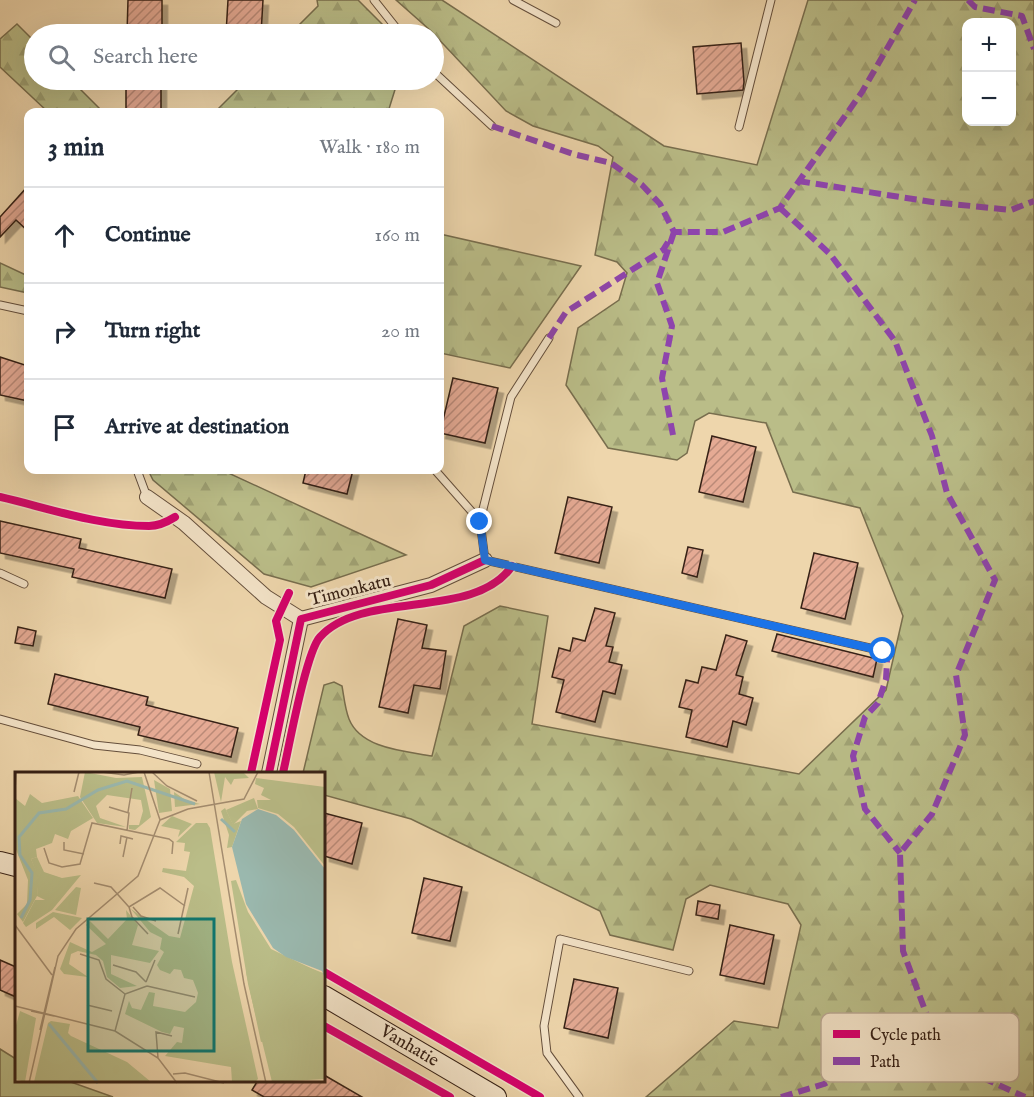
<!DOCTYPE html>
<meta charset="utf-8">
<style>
body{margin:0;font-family:"IM FELL English",serif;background:#f2f2f3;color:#1f2937}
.controls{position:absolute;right:18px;top:18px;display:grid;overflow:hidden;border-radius:12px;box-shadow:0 6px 24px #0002}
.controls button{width:54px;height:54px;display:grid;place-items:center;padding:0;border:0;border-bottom:2px solid #e0e1e3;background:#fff;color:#1f2937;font:30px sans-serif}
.stop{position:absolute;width:18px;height:18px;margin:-14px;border:4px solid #1a73e8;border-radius:50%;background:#fff}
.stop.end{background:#1a73e8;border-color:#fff;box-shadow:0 2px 6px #0008}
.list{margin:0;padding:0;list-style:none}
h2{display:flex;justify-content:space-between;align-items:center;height:78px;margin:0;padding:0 24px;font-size:26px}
h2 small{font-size:20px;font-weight:400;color:#747a83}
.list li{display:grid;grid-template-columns:39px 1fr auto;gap:18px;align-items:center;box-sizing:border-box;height:96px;padding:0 24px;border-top:2px solid #e0e1e3}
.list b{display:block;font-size:22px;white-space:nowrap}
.list em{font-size:20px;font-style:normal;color:#747a83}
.icon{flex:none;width:33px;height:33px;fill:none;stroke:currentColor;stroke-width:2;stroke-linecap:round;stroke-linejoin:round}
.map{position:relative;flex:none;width:1034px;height:1097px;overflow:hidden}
.search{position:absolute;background:#fff;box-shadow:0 6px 24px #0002;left:24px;top:24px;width:420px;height:66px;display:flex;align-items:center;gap:15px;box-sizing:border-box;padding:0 21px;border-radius:33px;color:#747a83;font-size:22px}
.panel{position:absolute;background:#fff;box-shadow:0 6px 24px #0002;left:24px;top:108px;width:420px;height:366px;border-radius:12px}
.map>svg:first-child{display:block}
.forest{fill:url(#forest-firs);stroke:#786e4e;stroke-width:1.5;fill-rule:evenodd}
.green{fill:#babd88;stroke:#786e4e;stroke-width:1.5}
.building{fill:url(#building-hatch);stroke:#362015;stroke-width:1.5;filter:url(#shadow)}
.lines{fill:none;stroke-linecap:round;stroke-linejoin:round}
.lane-casing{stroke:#644e3b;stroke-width:9}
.street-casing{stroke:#644e3b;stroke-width:16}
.secondary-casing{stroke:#362015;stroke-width:22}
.lane{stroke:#f4e4c9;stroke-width:7}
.street{stroke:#f4e4c9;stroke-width:14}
.secondary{stroke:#f4e4c9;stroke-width:20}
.quiet{stroke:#8e44ad;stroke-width:6;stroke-dasharray:12 6;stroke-linecap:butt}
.cycleway-casing{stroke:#f4e4c9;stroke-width:11}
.cycleway{stroke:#d6006c;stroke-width:8}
.route{stroke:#1a73e8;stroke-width:8}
.labels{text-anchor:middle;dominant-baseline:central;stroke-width:6;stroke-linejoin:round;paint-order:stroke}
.street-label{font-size:18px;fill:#362015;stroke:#f4e4c9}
.inset-river{fill:none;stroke:#9ab8ae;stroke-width:3}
.inset-road{fill:none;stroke:#a48d70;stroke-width:1.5}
.view{fill:#0f766e;fill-opacity:0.15;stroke:#0f766e;stroke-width:3}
.inset-edge{fill:none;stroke:#362015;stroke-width:3}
.key{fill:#f4e4c9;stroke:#bba993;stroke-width:1.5}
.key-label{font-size:16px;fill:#362015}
</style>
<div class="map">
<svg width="1034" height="1097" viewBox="0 0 1034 1097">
<defs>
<pattern id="forest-firs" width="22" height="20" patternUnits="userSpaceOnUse" patternTransform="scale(1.5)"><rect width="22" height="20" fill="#babd88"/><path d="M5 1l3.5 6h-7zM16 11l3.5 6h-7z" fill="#a0a274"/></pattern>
<pattern id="building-hatch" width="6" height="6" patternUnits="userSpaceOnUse" patternTransform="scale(1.5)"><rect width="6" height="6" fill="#e5aa94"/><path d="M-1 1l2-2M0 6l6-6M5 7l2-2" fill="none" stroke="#ba8a78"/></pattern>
<filter id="shadow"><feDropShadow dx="5.5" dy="5.5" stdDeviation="0" flood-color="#0004"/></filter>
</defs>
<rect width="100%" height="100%" fill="#eed6ac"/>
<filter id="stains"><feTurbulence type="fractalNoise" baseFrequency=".00333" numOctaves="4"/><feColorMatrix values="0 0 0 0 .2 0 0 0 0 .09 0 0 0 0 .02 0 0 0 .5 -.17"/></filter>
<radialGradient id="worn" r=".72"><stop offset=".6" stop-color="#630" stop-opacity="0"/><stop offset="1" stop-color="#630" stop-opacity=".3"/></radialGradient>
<g class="forest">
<polygon points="317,0 358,0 392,34 290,34 318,6"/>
<path d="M396,0H442L664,146L757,165L808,0H1034V1097H646L734,1021L778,1028L801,925L788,904L710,885L686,899L673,950L610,935L600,911L411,819L324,795V773H303L324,685L334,682L342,686C344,697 345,709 349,719C361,749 405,751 432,756L464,626L500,606L548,616L532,724L799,774L886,690L903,616L860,508L793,492L766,423L709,413L695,421L687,453L677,460L608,448L566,385L578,328L619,300L627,273L617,262L595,255L613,157L598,146L533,126L506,111L431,31ZM966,22H1012V122H966Z"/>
<polygon points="17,24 34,41 34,80 71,80 103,112 48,112 0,67 0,39"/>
<polygon points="247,80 398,80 388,112 215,112"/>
<polygon points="440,234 581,266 510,368 440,353"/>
<polygon points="0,263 28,276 28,293 0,287"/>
<polygon points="148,470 222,470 406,555 311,587 264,574 153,480"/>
</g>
<polygon class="green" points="0,1049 16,1059 16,1080 68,1081 113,1097 0,1097"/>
<g class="building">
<polygon points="128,0 162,0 162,34 127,34"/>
<polygon points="228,0 263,0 261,34 226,34"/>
<polygon points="741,43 744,82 743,90 697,94 693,47"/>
<rect x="126" y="80" width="35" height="32"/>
<polygon points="28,186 28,231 16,220 0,237 0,217"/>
<polygon points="0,357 28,366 28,401 0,395"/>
<polygon points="453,378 498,388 485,443 440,433"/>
<polygon points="712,436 756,447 743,502 699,492"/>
<polygon points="306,470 353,470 347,494 303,483"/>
<polygon points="568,497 612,507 599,563 555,553"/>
<polygon points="0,521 81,539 79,548 172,569 165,598 72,577 74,569 0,553"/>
<polygon points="688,547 703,550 697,577 682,573"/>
<polygon points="814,553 858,563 845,619 801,608"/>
<polygon points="595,608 615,613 606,646 613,647 609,662 622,665 615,694 603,691 595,722 556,712 564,680 552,677 559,648 570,651 573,638 585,641"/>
<polygon points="398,619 427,625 422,648 446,651 440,689 414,685 408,713 379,707"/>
<polygon points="18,627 36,631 33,646 15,643"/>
<polygon points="777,634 877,659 873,677 772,651"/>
<polygon points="726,635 747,641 736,675 743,677 739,694 753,698 746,725 733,721 727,747 686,737 692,710 679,707 686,680 698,683 702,667 716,670"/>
<polygon points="55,674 148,697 146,705 238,728 231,757 138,735 140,727 48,704"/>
<polygon points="324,813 362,823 352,864 324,856"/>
<polygon points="424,878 462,887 450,941 412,933"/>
<polygon points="698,901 720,905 718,919 696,915"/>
<polygon points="730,925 774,935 764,984 720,975"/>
<polygon points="0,960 16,967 16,997 0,990"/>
<polygon points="574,979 618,988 608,1038 564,1028"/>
<polygon points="324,1075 362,1097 264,1097 252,1090 258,1080 324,1080"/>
</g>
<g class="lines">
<g class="lane-casing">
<g id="lane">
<polyline points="374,0 401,34"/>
<polyline points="513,0 556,23"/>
<polyline points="434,72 492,126"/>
<polyline points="739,127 771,0"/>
<polyline points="0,305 28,311"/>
<polyline points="549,338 511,397 480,521 485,560 883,651"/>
<polyline points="137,470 147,497"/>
<polyline points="435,470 480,521"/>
<polyline points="0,573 24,584"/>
<polyline points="0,719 94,745 140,750 197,764"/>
<polyline points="579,1097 547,1053 544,1026 560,939 689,971"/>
</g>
</g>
<g class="street-casing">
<g id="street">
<polyline points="147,497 184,523 266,597 301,619"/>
<polyline points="269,773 301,619 431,585 485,560"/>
</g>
</g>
<g class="secondary-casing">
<g id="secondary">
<polyline points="0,862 16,866"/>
<path id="s1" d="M324,996L496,1097"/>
</g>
</g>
<use href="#lane" class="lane"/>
<use href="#street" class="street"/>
<use href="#secondary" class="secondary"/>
<g class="quiet">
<polyline points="968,0 975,7 1022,16 1034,49"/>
<polyline points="492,126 573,154 611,163 642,185 660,204 674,232 723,232 780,208 862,92 915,0"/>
<polyline points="798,181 932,202 1011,210 1034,201"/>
<polyline points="780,208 830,254 895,341 932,436 947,493 995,580 956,675 965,735 932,814 900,853 903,951 932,1029 961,1068 1025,1097"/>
<polyline points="549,338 566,312 663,250 668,242"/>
<polyline points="673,435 662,378 672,326 657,283 674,232"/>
<polyline points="883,651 887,662 886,679 878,703 865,717 853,756 865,809 900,853"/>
<polyline points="781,1097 824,1084 932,1029"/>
</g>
<g class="cycleway-casing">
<g id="cycleway">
<path d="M0,497C48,508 99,526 149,526C158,526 167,522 175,517"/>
<polyline points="251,773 280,640 276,621 289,593"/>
<polyline points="269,773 301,619 431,585 485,560"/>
<path d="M283,773C289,747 306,652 320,637C363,589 475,621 512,566"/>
<polyline points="324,972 540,1097"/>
<polyline points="324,1026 450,1097"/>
</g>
</g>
<use href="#cycleway" class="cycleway"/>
</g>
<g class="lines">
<polyline class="route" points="480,522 485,560 883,651"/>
</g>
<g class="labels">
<g class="street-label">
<text transform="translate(350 591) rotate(-14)">Timonkatu</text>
<text stroke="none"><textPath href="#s1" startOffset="99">Vanhatie</textPath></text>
</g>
</g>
<g transform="translate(15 772)">
<rect width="310" height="310" fill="#eed6ac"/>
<path d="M70,0L101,6L127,5L136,45L120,58L114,57V53H124L128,39L126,28L92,23L81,34L85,46L111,55L82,51L65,25ZM199,0H228L234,6L219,7L216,13L210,5L206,30ZM241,6L310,15V94L279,55L263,42L243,36L242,28H256L246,23L249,16L240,12ZM139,8L155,17L157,39L144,41ZM159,20L172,29L185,32L160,35ZM15,22L27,31L63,24L78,46L56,59L53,67L40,62L37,71L21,77L22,85L16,87L24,105L22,124L8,150L2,142L12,132L13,108L0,75V26L10,34ZM210,36L218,52L226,49L217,75L212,76L214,63L206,39ZM157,44L177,52L163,65L165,58L146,54ZM181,51H192L195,56L217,190L243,307L240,310H217L216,295L150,284L162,270L167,271L169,256L159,254L155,262L147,260L110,242L114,229L117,236L126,238L134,220L140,221L138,234L170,240L181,230L183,221L178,208L169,206L166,198L159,197L155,202L145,198L142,193L149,180L145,177L147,166L135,160L116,137L154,164L165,166L179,114L169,105L147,100L148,96L171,99L175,80L169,79L170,71L161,70ZM221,108L233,140L256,177L308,202L310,307L257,310L233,212L216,109ZM111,138L123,153L117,173L144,179L135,191L96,183V202L122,214L105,216L92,205L88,189L81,183L63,179L56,182L54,192L73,205L49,202L45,197L55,170L77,180L91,172L71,153L75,149L93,167L112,147ZM38,140L67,146L55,158L39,145L21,157V151Z" fill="#babd88"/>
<path d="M239,26L243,37L232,39L218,53L211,38ZM22,85L29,100L47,106L66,103L37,138L11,155L8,151L20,128H30L22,124L23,105L16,87ZM61,115L66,116L61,143L40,138ZM267,185L308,201L310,278L270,265L246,270L231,200ZM5,239L21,246L10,310L0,307V257ZM36,249L55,252L53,261L56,264L112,290L136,310H19L33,251Z" fill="#babd88"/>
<path d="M243,37L261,43L279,58L310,97V207L307,199L271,185L258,176L231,132L217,75L227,47Z" fill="#9ab8ae"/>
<path class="inset-river" d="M206,47L220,60M6,146L15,128L17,101L5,83L4,65L24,41L51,37L83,18L112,9L180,32M34,252L83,311"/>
<path class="inset-road" d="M87,0L109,3L124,0M129,0L145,48M137,0L152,14L182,29M194,0L229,212L251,311M0,19L1,0M59,20L64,0M94,35L114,41L112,59M173,37L229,27L243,0M113,40L117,16M145,48L173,37M49,70V78L69,82M105,72L106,64L118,67M29,76L34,91L47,95L65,92L77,51L154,67L158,70L157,82M108,85L112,65M79,111L96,115L114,135L145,116L170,134M114,135L117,145L133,162M118,135L126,144L141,149M0,153L37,203M163,162L173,116M65,182L84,188L91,207L110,222M98,193L121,200L131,210M131,210L140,188M132,214L180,225M72,233L97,239M0,234L100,259L143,286L162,311M16,239L39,244M25,258L40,195M100,259L110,222L132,214M143,286L141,260L157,264M158,302L170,301L209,311M14,311L43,184L61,157L123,104L145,48"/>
<path class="view" d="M73,147H199V279H73Z"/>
<rect width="310" height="310" class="inset-edge"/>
</g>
<rect x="821" y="1013" width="198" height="69" rx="9" class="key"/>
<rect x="833" y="1030" width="27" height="8" fill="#d6006c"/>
<rect x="833" y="1057" width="27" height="8" fill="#8e44ad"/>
<g class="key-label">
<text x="870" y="1040">Cycle path</text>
<text x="870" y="1067">Path</text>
</g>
<rect width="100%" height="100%" filter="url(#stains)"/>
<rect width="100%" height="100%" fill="url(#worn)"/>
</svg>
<div class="controls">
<button>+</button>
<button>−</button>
</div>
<div class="stop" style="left:883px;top:651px"></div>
<div class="stop end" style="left:480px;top:522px"></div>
<div class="search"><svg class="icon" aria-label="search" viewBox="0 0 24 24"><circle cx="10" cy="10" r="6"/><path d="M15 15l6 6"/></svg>Search here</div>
<section class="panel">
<h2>3 min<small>Walk · 180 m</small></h2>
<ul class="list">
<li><svg class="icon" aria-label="ahead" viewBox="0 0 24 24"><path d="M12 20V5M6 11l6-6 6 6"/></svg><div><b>Continue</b></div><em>160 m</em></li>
<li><svg class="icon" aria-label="right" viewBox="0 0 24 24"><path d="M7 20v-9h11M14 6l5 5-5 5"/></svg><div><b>Turn right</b></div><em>20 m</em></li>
<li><svg class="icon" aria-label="arrive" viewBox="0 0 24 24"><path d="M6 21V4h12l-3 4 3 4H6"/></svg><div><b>Arrive at destination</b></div></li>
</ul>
</section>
</div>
